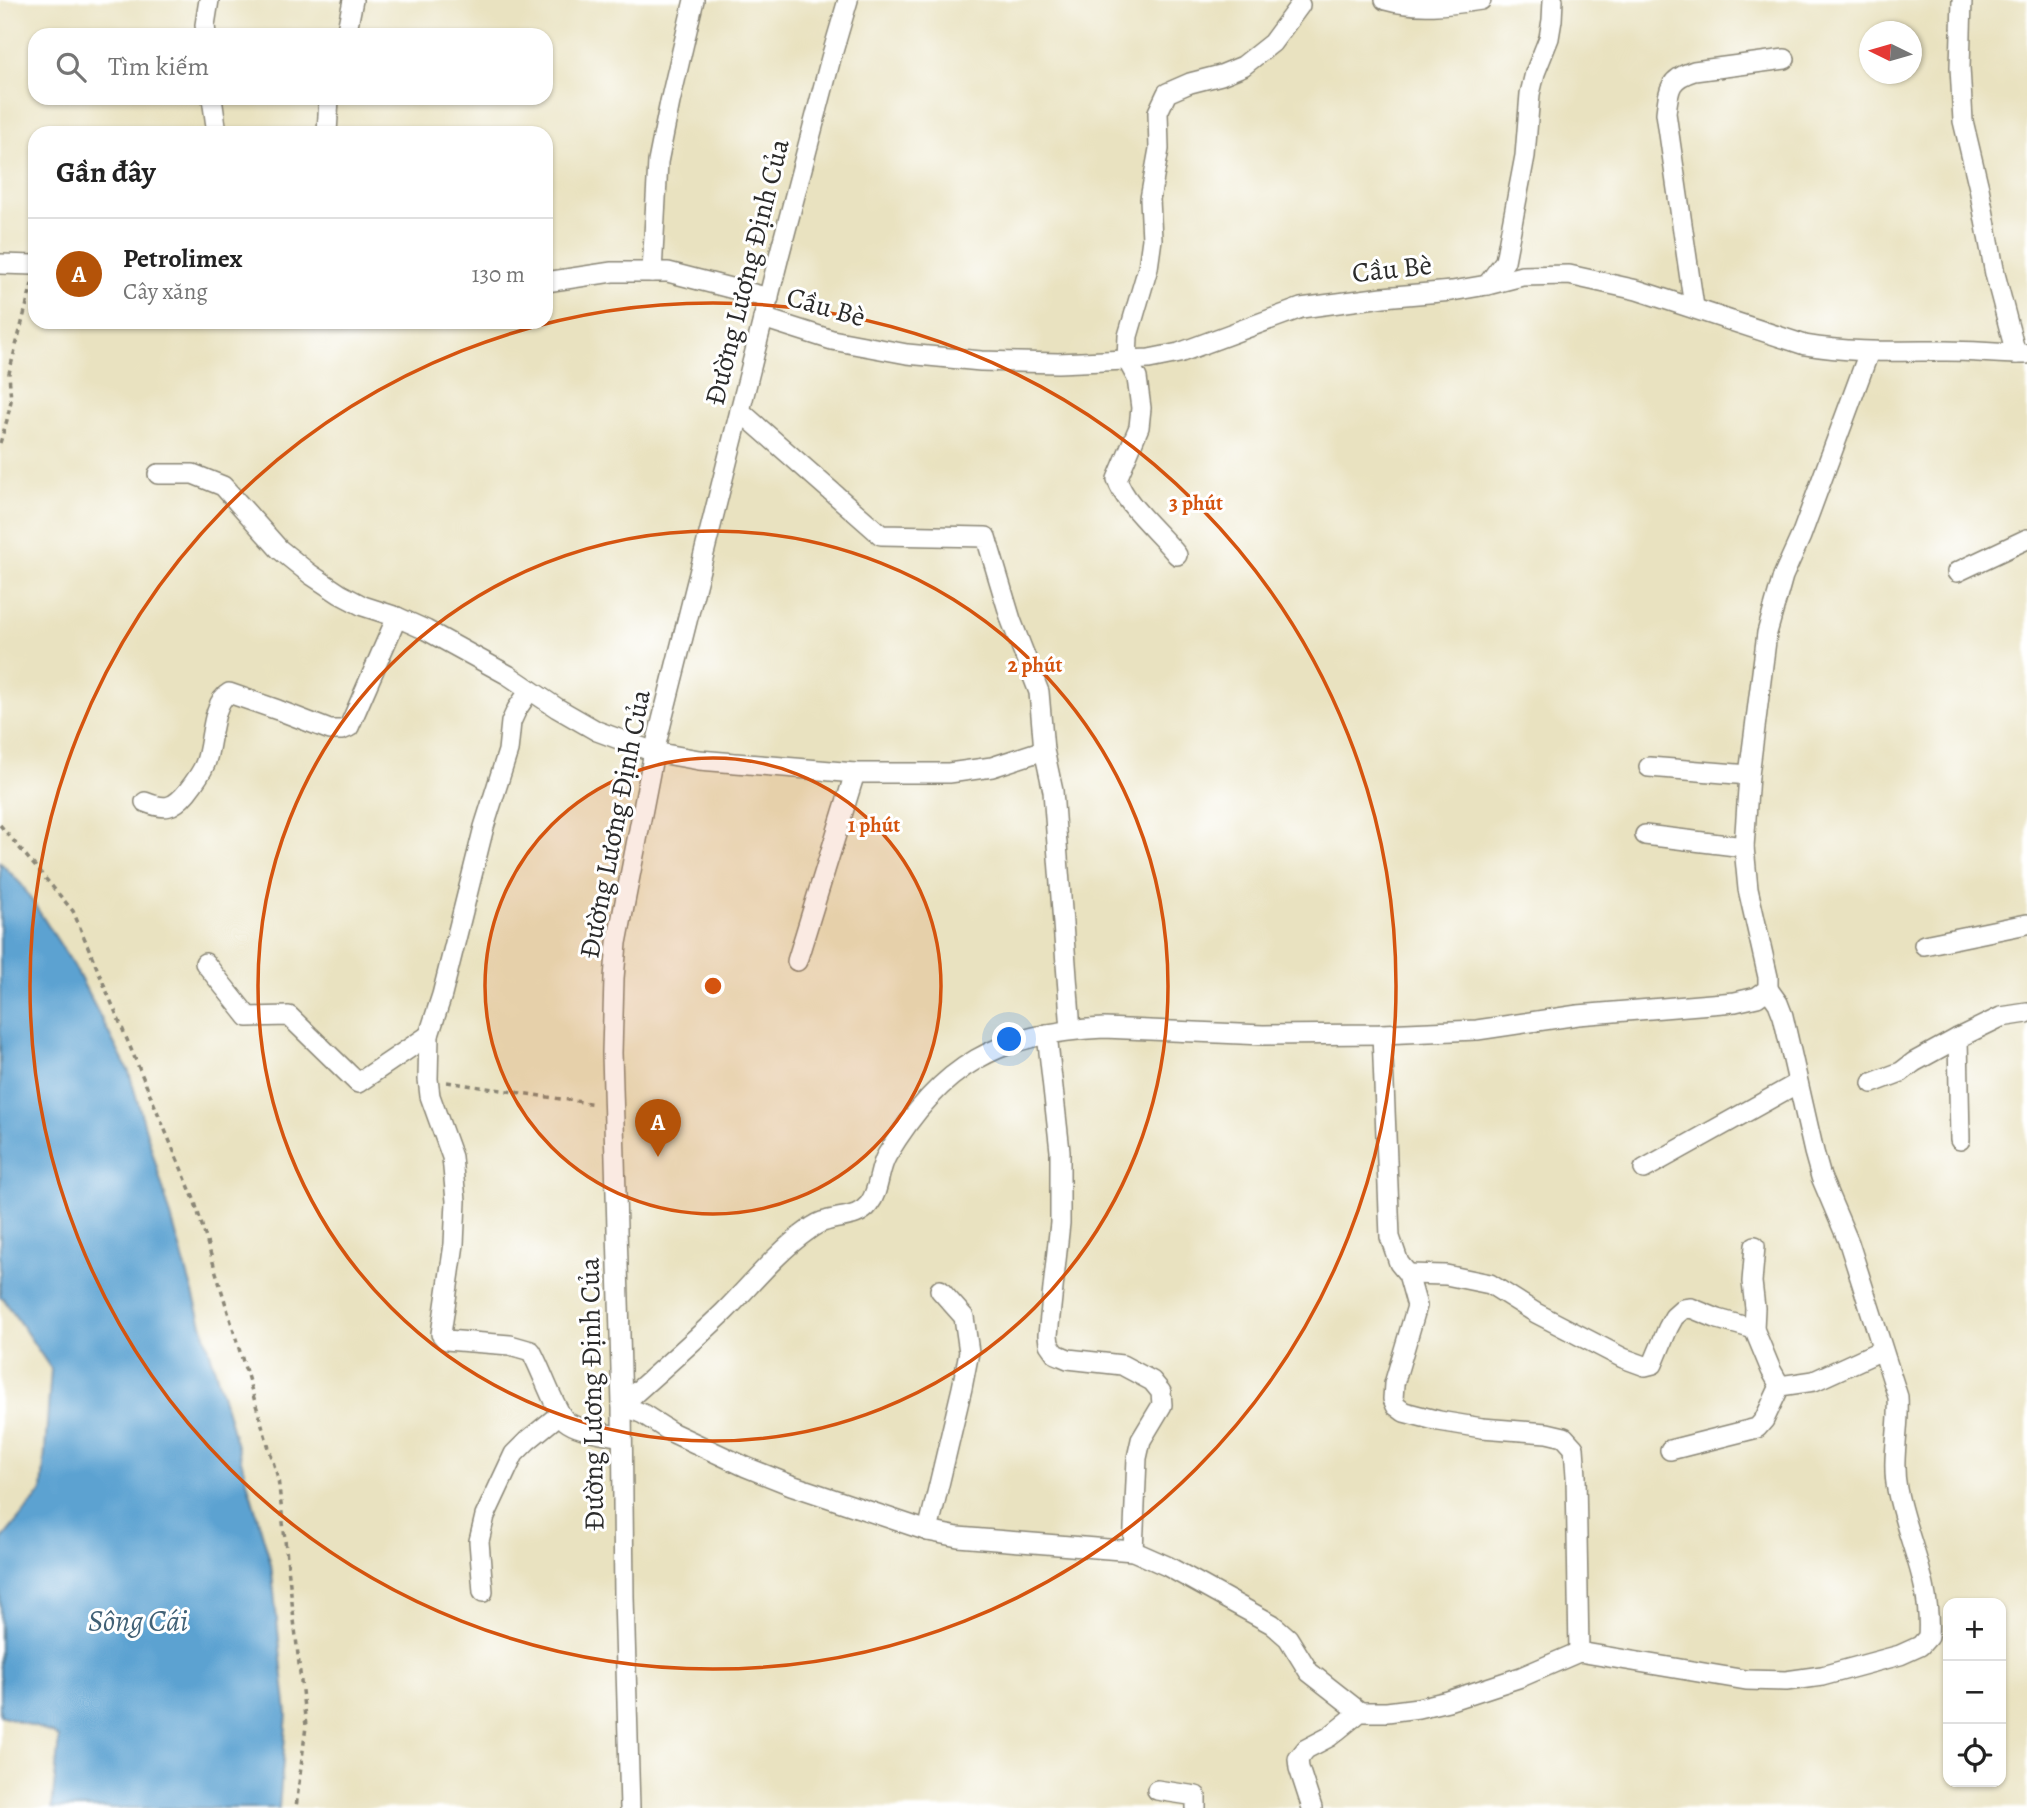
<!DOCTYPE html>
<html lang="vi">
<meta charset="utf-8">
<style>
body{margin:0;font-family:Alegreya,serif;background:#f6f6f6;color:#222}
.controls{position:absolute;right:21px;bottom:21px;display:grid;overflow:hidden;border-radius:14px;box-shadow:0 2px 5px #0004}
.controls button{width:63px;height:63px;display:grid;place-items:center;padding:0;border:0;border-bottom:2px solid #e0e0e0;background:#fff;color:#222;font:35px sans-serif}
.compass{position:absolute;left:1859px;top:21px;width:63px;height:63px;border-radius:50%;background:#fff;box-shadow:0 2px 5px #0004;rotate:275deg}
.you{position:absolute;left:1010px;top:1040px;width:24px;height:24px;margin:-18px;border:5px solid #fff;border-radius:50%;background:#1a73e8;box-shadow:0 0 0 10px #1a73e833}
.badge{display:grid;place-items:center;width:46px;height:46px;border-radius:50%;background:#b45309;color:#fff;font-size:23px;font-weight:700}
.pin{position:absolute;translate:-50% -58px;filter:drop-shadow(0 2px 4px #0008)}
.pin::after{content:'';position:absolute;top:37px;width:24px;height:21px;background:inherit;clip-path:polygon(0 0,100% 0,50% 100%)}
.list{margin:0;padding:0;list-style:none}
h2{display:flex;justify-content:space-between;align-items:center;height:91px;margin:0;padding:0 28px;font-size:30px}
h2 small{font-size:23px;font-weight:400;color:#767676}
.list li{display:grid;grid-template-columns:46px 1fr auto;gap:21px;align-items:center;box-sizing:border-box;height:112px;padding:0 28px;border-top:2px solid #e0e0e0}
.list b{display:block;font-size:26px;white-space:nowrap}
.list p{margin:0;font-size:23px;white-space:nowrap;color:#767676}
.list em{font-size:23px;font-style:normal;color:#767676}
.icon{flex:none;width:38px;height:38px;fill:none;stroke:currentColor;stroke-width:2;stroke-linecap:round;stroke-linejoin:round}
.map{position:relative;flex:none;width:2027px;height:1808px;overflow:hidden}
.search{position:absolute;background:#fff;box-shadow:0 2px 5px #0004;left:28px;top:28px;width:525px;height:77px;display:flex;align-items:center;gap:18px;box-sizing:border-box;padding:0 24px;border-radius:21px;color:#767676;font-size:26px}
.panel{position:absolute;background:#fff;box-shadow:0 2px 5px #0004;left:28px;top:126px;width:525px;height:203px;border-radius:21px}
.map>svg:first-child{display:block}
.water{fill:#5ba2d1;stroke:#43667e;stroke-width:2}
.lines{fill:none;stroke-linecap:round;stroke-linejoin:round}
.minor-casing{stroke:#8a8676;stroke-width:22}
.path{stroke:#8a8676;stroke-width:3.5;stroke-dasharray:5 5;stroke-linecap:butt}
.minor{stroke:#fff;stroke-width:19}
.ring{fill:none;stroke:#d5540f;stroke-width:3.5}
.labels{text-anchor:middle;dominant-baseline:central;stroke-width:6;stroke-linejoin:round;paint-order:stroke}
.street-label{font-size:28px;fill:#2b2b2b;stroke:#fff}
.water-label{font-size:30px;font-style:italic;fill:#416176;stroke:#fff}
.centre{fill:#d5540f;stroke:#fff;stroke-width:3.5}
.ring-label{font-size:21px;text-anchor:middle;font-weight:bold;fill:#d5540f;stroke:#fff;stroke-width:6;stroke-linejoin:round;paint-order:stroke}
</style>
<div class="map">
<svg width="2027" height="1808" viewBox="0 0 2027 1808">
<rect width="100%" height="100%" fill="#fff"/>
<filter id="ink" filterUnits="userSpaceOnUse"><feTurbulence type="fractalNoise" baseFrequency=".0143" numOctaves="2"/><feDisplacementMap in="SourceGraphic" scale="14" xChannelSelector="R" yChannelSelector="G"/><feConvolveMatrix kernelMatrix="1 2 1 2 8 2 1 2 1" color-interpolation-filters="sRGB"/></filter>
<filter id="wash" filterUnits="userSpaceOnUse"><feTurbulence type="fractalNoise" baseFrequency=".00686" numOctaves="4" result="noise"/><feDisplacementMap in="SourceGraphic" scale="28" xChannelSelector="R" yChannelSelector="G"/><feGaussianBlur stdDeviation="1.57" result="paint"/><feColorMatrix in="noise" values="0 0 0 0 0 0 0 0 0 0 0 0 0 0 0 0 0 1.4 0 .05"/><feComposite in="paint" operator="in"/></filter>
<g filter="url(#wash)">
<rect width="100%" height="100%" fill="#e9e2c0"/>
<polygon class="water" points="0,862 22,885 74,966 129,1072 155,1161 271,1564 287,1714 279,1808 52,1808 59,1738 53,1733 0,1715 0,1562 3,1538 42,1491 51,1369 3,1298 0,1297"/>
</g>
<g filter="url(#ink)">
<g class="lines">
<g class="minor-casing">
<g id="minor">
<path d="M1385,0C1416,9 1449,5 1481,0"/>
<polyline points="1962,0 1960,67 1963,121 1979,188 1995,274 2016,354"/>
<polyline points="206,35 205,25 209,0"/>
<polyline points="346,35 353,0"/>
<polyline points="212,98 217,133"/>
<polyline points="327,133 329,98"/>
<polyline points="0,264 35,265"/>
<polyline points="652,272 658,162 670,102 694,0"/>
<polyline points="546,282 612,272 668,272 769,298"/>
<polyline points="1487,285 1505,261 1525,156 1530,94 1535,73 1549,38 1552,20 1553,0"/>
<path d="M1694,307L1666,113C1669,88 1669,79 1694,71L1785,59"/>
<path d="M763,318L832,340L907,354L981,361L1058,363L1149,359L1179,353L1301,308L1383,297L1452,291L1487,285L1522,276L1569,275L1637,290L1805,345C1852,353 1898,351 1946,351C1973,351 2000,354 2027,354"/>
<polyline points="740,411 881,535 986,537 1011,620 1039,692 1044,750 1053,791 1071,1030"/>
<polyline points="158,474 193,474 223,486 279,549 310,574 340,594 363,606 397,617 426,630 508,675 557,708 597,731 654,752 699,760 855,773 949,773 992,767 1044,750"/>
<path d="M1177,555C1159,532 1125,505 1117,479L1139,427L1141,408L1137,378L1127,360L1128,336L1148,268L1152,239L1150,199L1159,149L1158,112L1167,93L1190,83L1221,75L1243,66L1272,43L1300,5"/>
<polyline points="1957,572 2027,539"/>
<path d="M530,690L517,709L511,722L508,751L484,827L442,995L429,1035L428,1079L430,1096L452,1157L456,1201L454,1244L441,1334L446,1340L510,1345L531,1351C540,1366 556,1413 566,1421C578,1431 606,1433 621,1437"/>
<polyline points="1649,767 1749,775"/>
<path d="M145,802C165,810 173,809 187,792C194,783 201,774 205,764C213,745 211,703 229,693L278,710L330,730H342L349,727L397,617"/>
<polyline points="1645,835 1744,847"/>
<polyline points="1924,945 2027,924"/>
<polyline points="797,961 855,773"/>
<polyline points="205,963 248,1017 289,1016 358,1083 429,1035"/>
<polyline points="1047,1034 1060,1151 1060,1223 1048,1335 1049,1344 1056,1354 1068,1359 1122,1365 1152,1381 1161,1392 1162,1405 1141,1440 1137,1458 1133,1551"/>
<polyline points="1382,1034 1390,1237 1399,1263 1408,1274 1417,1306 1394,1384 1393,1399 1396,1406 1404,1412 1439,1421 1482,1428 1547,1433 1564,1437 1574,1448 1576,1476 1579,1652"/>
<polyline points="1958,1038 1960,1140"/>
<polyline points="1872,1083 1901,1072 1914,1062 1958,1038 2001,1017 2027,1013"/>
<polyline points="1644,1169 1798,1083"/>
<polyline points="1755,1246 1752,1282 1755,1308 1754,1329 1771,1370 1780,1386"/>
<polyline points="1408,1274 1446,1275 1490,1284 1536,1313 1623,1358 1645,1366 1653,1364 1668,1328 1674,1317 1683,1309 1691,1308 1718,1319 1754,1329"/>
<polyline points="1670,1450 1757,1428 1764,1420 1780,1386 1814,1381 1882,1350"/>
<polyline points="928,1531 962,1388 969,1352 964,1317 940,1290"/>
<polyline points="483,1592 479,1541 485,1516 514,1454 527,1441 560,1414"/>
<path d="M1360,1712L1309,1672L1288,1638L1272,1624L1167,1566L1133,1551L958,1537L928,1531L791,1485L746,1467L671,1432L643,1414L622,1405C656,1374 691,1344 724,1312C751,1285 776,1253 807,1231C812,1227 819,1222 826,1221C840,1216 859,1218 869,1204C880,1190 878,1170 887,1155C942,1064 998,1033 1104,1028L1263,1035L1382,1034L1477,1030L1578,1015L1735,1002L1757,997L1768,989V977L1748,889L1744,847L1749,775L1767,633L1783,576L1801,536L1869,352"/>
<polyline points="1157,1790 1196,1796 1196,1808"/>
<polyline points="630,1808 624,1597 622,1405 612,1053 614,978 617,943 654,752 779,256 831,58 848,0"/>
<path d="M1312,1808L1299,1768L1298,1759L1306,1749L1329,1737L1360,1712H1387L1418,1708L1448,1701L1521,1677L1579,1652L1746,1680L1786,1681L1822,1676L1900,1655L1920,1646L1928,1637C1932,1582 1907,1541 1897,1489C1891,1459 1900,1428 1898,1397L1849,1243L1821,1177L1814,1152L1783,1016L1778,1003L1768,989"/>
</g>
</g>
<g class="path">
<polyline points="0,443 7,420 11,401 9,373 32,284"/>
<polyline points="0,825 73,911 194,1199 278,1478 306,1726 296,1808"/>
<polyline points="447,1082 595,1104"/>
</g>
<use href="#minor" class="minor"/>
</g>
</g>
<circle cx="713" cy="986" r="228" fill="#d5540f" fill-opacity=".12"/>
<g class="ring">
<circle cx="713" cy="986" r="228"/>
<circle cx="713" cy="986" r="455"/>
<circle cx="713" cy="986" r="683"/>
</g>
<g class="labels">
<g class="street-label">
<text transform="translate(1392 269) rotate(-6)">Cầu Bè</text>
<text transform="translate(747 272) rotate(-76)">Đường Lương Định Của</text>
<text transform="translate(826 307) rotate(16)">Cầu Bè</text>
<text transform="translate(615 824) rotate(-79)">Đường Lương Định Của</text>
<text transform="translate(592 1394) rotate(-91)">Đường Lương Định Của</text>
</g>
<g class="water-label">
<text x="138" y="1621">Sông Cái</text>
</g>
</g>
<circle cx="713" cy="986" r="10" class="centre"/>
<g class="ring-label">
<text x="1196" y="510">3 phút</text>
<text x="1035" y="672">2 phút</text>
<text x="874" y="832">1 phút</text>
</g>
</svg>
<div class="controls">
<button>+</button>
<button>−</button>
<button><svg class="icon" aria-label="locate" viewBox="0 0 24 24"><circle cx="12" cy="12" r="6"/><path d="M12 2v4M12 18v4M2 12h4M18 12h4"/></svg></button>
</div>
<svg class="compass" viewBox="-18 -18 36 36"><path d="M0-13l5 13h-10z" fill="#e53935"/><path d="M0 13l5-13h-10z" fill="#767676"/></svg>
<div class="you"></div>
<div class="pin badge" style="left:658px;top:1157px">A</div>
<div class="search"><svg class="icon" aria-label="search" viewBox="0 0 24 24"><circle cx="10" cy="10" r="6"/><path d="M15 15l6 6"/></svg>Tìm kiếm</div>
<section class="panel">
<h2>Gần đây<small></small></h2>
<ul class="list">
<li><span class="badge">A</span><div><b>Petrolimex</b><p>Cây xăng</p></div><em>130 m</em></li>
</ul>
</section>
</div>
